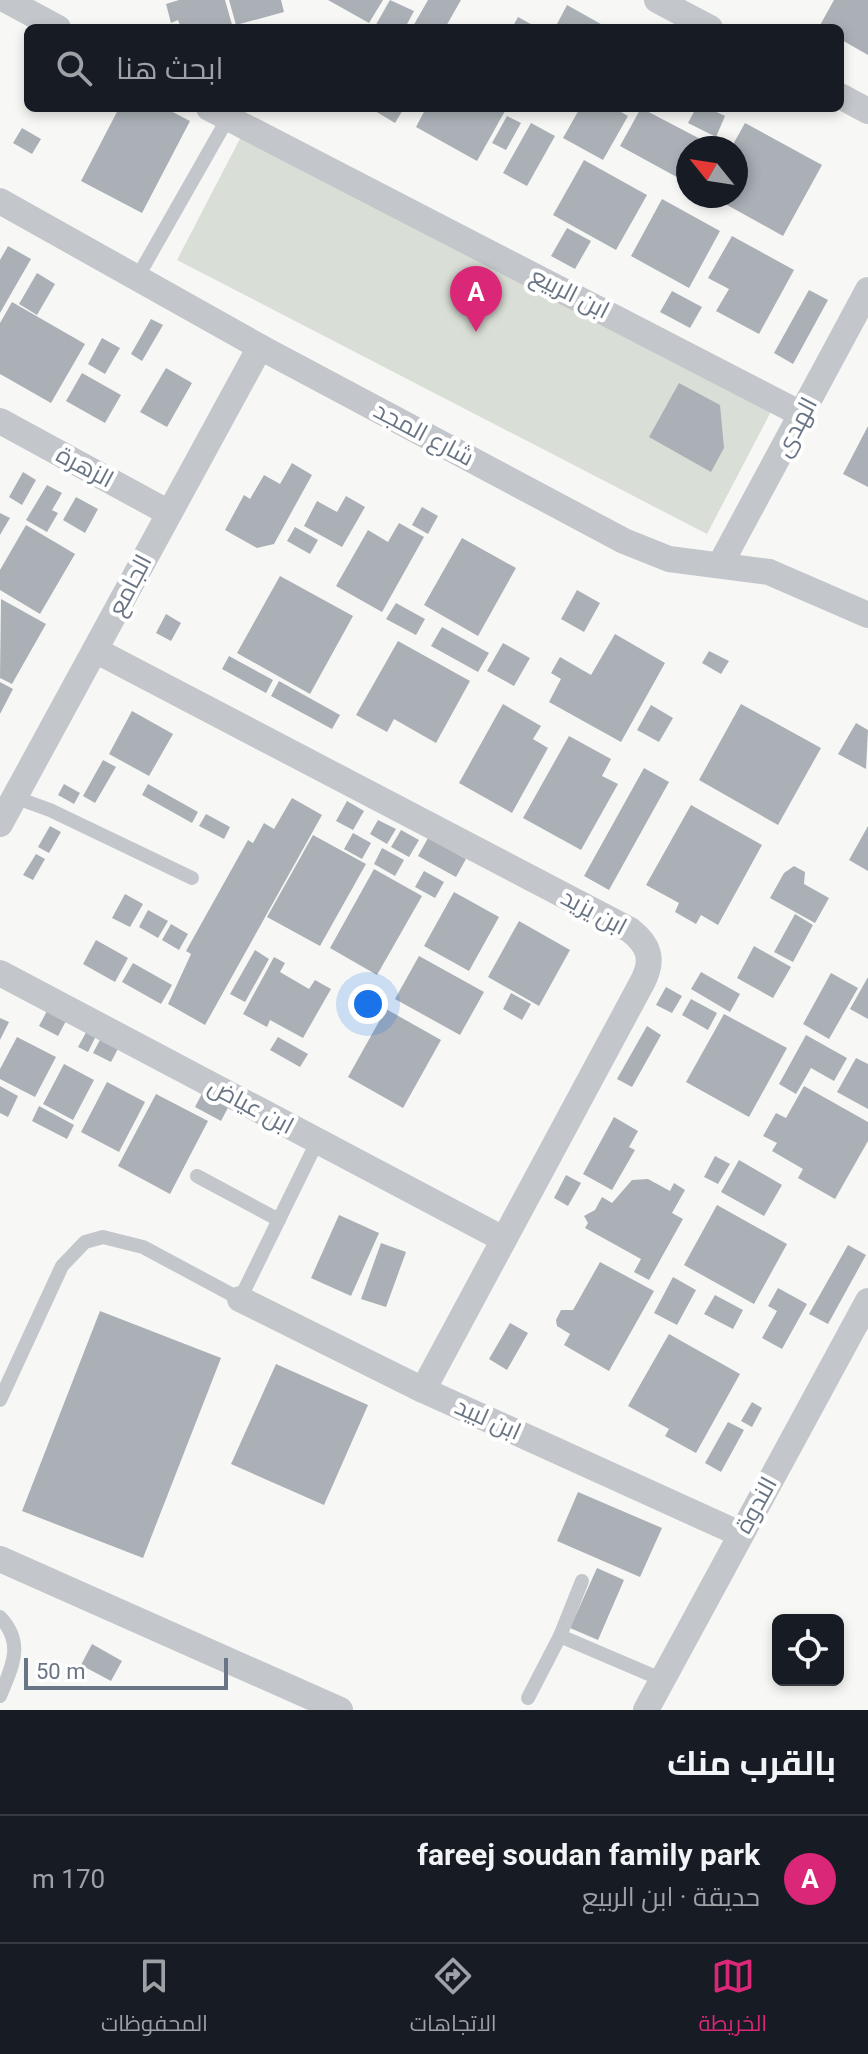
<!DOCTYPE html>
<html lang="ar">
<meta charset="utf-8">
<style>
body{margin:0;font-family:Roboto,Cairo,sans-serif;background:#20242c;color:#f1f3f6;direction:rtl}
.controls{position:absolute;right:24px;bottom:24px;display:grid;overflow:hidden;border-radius:12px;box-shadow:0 4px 12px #0003}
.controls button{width:72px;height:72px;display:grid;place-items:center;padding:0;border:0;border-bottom:2px solid #363941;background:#171b24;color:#f1f3f6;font:40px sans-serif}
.compass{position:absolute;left:676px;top:136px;width:72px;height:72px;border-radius:50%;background:#171b24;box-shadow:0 4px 12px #0003;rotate:300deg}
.scale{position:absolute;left:24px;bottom:20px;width:204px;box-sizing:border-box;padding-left:8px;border:4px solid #697584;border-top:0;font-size:22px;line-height:28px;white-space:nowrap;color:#697584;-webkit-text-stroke:6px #fff;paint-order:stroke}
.you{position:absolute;left:368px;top:1004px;width:28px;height:28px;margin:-20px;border:6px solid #fff;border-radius:50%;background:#1a73e8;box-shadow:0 0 0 12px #1a73e833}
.badge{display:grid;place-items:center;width:52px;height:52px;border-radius:50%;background:#db2777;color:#fff;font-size:26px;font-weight:700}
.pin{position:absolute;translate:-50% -66px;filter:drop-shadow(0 2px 4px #0008)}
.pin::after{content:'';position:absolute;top:42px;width:28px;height:24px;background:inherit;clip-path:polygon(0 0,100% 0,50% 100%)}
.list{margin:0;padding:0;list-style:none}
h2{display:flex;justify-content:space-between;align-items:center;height:104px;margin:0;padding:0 32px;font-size:34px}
h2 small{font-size:26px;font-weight:400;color:#9ea1a6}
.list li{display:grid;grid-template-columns:52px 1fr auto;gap:24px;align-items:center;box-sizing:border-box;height:128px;padding:0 32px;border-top:2px solid #363941}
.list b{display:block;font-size:30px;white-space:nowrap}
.list p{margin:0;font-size:26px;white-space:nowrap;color:#9ea1a6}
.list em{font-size:26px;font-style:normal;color:#9ea1a6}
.icon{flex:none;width:44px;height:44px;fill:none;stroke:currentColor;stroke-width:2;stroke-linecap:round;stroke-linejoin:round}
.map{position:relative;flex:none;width:868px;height:1710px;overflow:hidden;direction:ltr}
.search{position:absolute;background:#171b24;box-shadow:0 4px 12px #0003;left:24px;right:24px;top:24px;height:88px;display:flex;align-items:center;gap:20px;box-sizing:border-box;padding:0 28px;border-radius:12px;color:#9ea1a6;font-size:30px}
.sheet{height:232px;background:#171b24}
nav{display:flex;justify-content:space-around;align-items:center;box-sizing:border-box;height:112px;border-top:2px solid #363941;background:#171b24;font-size:22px;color:#9ea1a6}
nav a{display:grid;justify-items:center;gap:4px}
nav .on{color:#db2777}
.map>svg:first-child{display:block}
.green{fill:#d9ded6}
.building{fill:#aab0b6}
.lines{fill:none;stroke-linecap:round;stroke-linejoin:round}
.lane{stroke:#c3c6ca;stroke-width:14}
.street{stroke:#c3c6ca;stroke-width:26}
.labels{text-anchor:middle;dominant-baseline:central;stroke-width:8;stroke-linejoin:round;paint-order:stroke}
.street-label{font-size:24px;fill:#697584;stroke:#fff}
</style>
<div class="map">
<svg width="868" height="1710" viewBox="0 0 868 1710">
<rect width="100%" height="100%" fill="#f7f8f5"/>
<polygon class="green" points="245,129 775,404 707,534 177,260"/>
<g class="building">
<polygon points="179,0 225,0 233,28 181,28 178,20 171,23 166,4"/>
<polygon points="229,0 281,0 284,12 236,25"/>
<polygon points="328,0 383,0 369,23"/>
<polygon points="390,0 414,11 405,28 374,28"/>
<polygon points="428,0 461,0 445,28 412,28"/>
<polygon points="834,0 868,0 868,55 840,39 840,28 819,27"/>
<polygon points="567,5 608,28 564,28 557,24"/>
<polygon points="518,17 538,28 512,28"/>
<polygon points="119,108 165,108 190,121 142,213 81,181"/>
<polygon points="370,108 404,108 395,123"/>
<polygon points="426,108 499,108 505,111 477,161 416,127"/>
<polygon points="580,108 614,108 628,116 603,160 563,138"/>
<polygon points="641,108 706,142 702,148 688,148 688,174 684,181 620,146"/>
<polygon points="696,108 708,108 725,116 716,137 688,123"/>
<polygon points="507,116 521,123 506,150 492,143"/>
<polygon points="531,123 555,136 527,186 503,173"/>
<polygon points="745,123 822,165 783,236 711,196 736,196 736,148 731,148"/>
<polygon points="22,128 41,139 32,154 13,143"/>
<polygon points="584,160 647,195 616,250 553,215"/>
<polygon points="662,199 720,231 689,288 631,256"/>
<polygon points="567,228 591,241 575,269 551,256"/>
<polygon points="732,236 794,270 759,334 716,311 729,289 708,278"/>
<polygon points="8,246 31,259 0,313 0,260"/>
<polygon points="37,273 55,284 37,315 19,304"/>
<polygon points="809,290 828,300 793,364 774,353"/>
<polygon points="672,291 702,307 690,328 660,312"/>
<polygon points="12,302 85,344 51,403 0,374 0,323"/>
<polygon points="151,319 163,325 142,361 131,354"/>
<polygon points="102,338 120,348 105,374 88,364"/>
<polygon points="166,368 192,383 167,427 140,412"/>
<polygon points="82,373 121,395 105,423 66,401"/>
<polygon points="679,383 720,405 724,448 711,472 649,437"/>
<polygon points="868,426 868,487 843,474"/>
<polygon points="292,463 312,475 274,544 257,548 225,530 244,495 250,499 264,475 280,484"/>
<polygon points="23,472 36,480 22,505 9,497"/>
<polygon points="47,485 62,493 52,510 58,513 47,532 26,520"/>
<polygon points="346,496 365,507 342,547 304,526 317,501 337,512"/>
<polygon points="76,497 98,509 85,533 63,520"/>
<polygon points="422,507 438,516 428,534 412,525"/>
<polygon points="0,513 10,518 0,535"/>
<polygon points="399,523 424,537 382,612 336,586 368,530 388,542"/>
<polygon points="26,525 75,554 40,614 0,590 0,570"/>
<polygon points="295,527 318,540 310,554 287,541"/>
<polygon points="462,538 516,568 478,636 424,605"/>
<polygon points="280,576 353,616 310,694 237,653"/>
<polygon points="577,590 600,603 584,632 561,619"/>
<polygon points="1,599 46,624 12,684 0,678"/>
<polygon points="396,603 425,619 416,635 386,619"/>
<polygon points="166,614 181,623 171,641 156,633"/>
<polygon points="442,627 489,653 478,672 431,646"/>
<polygon points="615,634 665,663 621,742 549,702 561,679 551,673 560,657 591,675"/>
<polygon points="398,641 470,681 436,743 394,719 387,732 356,715"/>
<polygon points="503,643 530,658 514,686 487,671"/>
<polygon points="709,651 729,661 721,674 702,663"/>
<polygon points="229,656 273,680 266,693 222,669"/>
<polygon points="279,681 340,715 332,729 271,696"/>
<polygon points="0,682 13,689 0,714"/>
<polygon points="503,704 541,726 533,739 548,748 512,813 459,783"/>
<polygon points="741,704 821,748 778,825 699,780"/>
<polygon points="651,705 673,718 659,742 637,730"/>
<polygon points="132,711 173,734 149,776 109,754"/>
<polygon points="856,723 868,730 866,769 838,754"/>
<polygon points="569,736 611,759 602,776 618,784 581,850 523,818"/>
<polygon points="103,760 116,767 95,803 83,796"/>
<polygon points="644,768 669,782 609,890 584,876"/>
<polygon points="64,784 80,793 74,804 58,795"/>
<polygon points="148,784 198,812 192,823 142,795"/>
<polygon points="292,798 322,815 205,1025 168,1004 191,954 186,951 248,840 253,843 264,823 274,829"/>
<polygon points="347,801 364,811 353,830 336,821"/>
<polygon points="691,805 762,845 718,925 701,915 696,924 675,912 679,903 646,885"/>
<polygon points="206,814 230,827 224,839 199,826"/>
<polygon points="378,820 396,829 387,844 370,834"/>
<polygon points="50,826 61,832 49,853 38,847"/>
<polygon points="868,826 868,871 849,860"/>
<polygon points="401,830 419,840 409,857 391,847"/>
<polygon points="353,833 371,843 362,859 344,849"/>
<polygon points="313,835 366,864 320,946 267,917"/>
<polygon points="428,838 466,859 456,877 418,856"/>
<polygon points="382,848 404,860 395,876 374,864"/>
<polygon points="36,854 45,859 33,880 23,875"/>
<polygon points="794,866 805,872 804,884 829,898 815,923 770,898 784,873"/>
<polygon points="374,869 422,896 377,975 330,948"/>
<polygon points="424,871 444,882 435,898 415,887"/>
<polygon points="454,892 499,917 469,971 424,946"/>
<polygon points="125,894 143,904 130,927 112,918"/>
<polygon points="148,910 168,921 158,938 139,927"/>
<polygon points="795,914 813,925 793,962 774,952"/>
<polygon points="519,921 570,950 539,1006 488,977"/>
<polygon points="171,924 188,934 179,950 162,940"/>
<polygon points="96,940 128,958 115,982 83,964"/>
<polygon points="754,946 791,967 773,998 737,978"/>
<polygon points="255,950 269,959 245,1002 230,994"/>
<polygon points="419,956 484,992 460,1035 395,999"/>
<polygon points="274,957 285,963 280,972 309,989 315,980 331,989 303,1038 270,1020 267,1027 243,1014"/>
<polygon points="133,963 172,985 161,1004 122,982"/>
<polygon points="701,972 740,994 730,1012 691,989"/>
<polygon points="831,973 858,988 829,1039 803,1024"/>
<polygon points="868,977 868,1019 850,1009"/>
<polygon points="666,987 682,996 672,1013 656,1005"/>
<polygon points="511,993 531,1004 522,1020 503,1009"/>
<polygon points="691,999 717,1013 708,1030 682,1015"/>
<polygon points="386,1009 441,1040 403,1108 348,1077"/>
<polygon points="47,1011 66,1021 58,1036 39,1026"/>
<polygon points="724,1014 787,1048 749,1117 686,1082"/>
<polygon points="0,1018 9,1022 0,1040"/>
<polygon points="647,1026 661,1035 632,1087 617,1079"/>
<polygon points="89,1027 98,1032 88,1052 78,1047"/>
<polygon points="806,1035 847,1058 834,1081 811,1068 796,1094 779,1084"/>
<polygon points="102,1036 120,1045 111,1062 93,1053"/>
<polygon points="17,1037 56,1057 35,1097 0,1079 0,1069"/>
<polygon points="278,1037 308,1054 300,1067 270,1050"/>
<polygon points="856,1058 868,1064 868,1109 837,1092"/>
<polygon points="64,1064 94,1080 73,1120 43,1104"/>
<polygon points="107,1082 145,1102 119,1152 81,1132"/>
<polygon points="0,1086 18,1096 8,1117 0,1113"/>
<polygon points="804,1086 868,1122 868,1141 835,1199 798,1178 803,1169 772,1151 777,1143 763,1136 776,1113 786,1118"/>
<polygon points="205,1088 231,1102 221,1121 195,1107"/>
<polygon points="156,1094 208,1121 170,1194 118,1166"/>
<polygon points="39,1106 74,1125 67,1139 32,1121"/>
<polygon points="614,1117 638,1131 629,1147 635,1150 612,1190 583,1174"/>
<polygon points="715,1156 730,1164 718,1184 704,1177"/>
<polygon points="739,1160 782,1185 764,1216 721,1192"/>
<polygon points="566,1175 581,1183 568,1206 554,1198"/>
<polygon points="648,1179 670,1191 674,1183 685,1190 672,1213 683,1219 649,1280 634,1272 641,1259 585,1228 588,1223 584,1216 595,1210 602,1197 612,1203 632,1180"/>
<polygon points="717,1205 787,1244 754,1304 684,1265"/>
<polygon points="339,1215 379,1233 351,1296 311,1278"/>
<polygon points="381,1243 406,1252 386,1307 361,1299"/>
<polygon points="848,1245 866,1255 828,1324 809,1314"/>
<polygon points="600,1262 654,1291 609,1371 564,1345 570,1334 557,1326 556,1320 561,1310 573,1310"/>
<polygon points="673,1277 696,1290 677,1325 654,1313"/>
<polygon points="778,1288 807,1304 782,1349 762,1338 777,1311 768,1306"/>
<polygon points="715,1295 743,1310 733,1329 704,1314"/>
<polygon points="100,1311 221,1358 143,1558 22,1511"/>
<polygon points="510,1323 528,1333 507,1370 489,1359"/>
<polygon points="669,1334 740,1374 696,1453 665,1436 669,1429 628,1406"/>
<polygon points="276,1364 368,1405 324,1505 231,1464"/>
<polygon points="752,1402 762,1408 752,1427 741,1421"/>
<polygon points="728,1422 744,1430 721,1472 705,1463"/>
<polygon points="578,1492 662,1528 640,1577 557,1541"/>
<polygon points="597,1568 624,1580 598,1640 570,1628"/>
<polygon points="92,1644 122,1661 111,1681 81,1665"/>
</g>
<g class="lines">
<g class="lane">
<polyline points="137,278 228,118"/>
<polyline points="14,797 50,810 192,878"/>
<polyline points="197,1176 279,1220"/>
<polyline points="0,1400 62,1266 85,1242 103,1237 143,1247 240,1299 317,1142"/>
<path d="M0,1617C25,1643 12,1667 0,1696"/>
<polyline points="560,1636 582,1581"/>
<polyline points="528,1698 560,1636 663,1680"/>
</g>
<g class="street">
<polyline points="6,0 58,28"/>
<polyline points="657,0 710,28"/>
<polyline points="840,96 868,111"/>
<polyline points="209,108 803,415"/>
<polyline points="0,201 260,347 624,541 669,559 769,572 868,615"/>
<polyline points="0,421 169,513"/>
<polyline points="721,563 868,290"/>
<path d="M95,650L630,930C649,945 654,959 643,981L423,1390"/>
<polyline points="0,824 260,347"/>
<polyline points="0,973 503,1239"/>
<polyline points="240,1299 423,1390 740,1534"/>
<polyline points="0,1559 340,1710"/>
<polyline points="646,1710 868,1301"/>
</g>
</g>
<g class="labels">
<g class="street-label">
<text transform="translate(570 293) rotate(27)">ابن الربيع</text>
<text transform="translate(796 427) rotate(-62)">الهدى</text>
<text transform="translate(424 434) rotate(28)">شارع المجد</text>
<text transform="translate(85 467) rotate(28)">الزهرة</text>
<text transform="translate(130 585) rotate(-62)">الجامع</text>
<text transform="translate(594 912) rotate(28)">ابن يزيد</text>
<text transform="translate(251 1106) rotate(28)">ابن عياض</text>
<text transform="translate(488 1419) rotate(24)">ابن لبيد</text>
<text transform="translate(756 1505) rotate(-61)">الندوة</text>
</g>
</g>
</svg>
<div class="controls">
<button><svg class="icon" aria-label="locate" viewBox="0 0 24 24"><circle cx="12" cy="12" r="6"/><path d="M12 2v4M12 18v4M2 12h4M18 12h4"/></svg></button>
</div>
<svg class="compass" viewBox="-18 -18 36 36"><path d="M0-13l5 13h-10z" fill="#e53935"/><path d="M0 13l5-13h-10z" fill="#9ea1a6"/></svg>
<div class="scale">50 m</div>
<div class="you"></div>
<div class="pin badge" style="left:476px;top:332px">A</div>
<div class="search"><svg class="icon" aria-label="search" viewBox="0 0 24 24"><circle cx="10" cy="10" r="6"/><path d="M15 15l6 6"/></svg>ابحث هنا</div>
</div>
<section class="sheet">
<h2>بالقرب منك<small></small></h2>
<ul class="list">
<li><span class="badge">A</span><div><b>fareej soudan family park</b><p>حديقة · ابن الربيع</p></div><em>170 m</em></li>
</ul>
</section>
<nav>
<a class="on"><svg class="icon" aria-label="map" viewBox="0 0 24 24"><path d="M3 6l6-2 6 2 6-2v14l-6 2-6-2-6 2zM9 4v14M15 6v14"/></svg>الخريطة</a>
<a><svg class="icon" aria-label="directions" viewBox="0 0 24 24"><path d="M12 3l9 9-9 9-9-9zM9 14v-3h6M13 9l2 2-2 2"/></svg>الاتجاهات</a>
<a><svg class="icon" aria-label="saved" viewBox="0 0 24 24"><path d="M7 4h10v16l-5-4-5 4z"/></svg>المحفوظات</a>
</nav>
